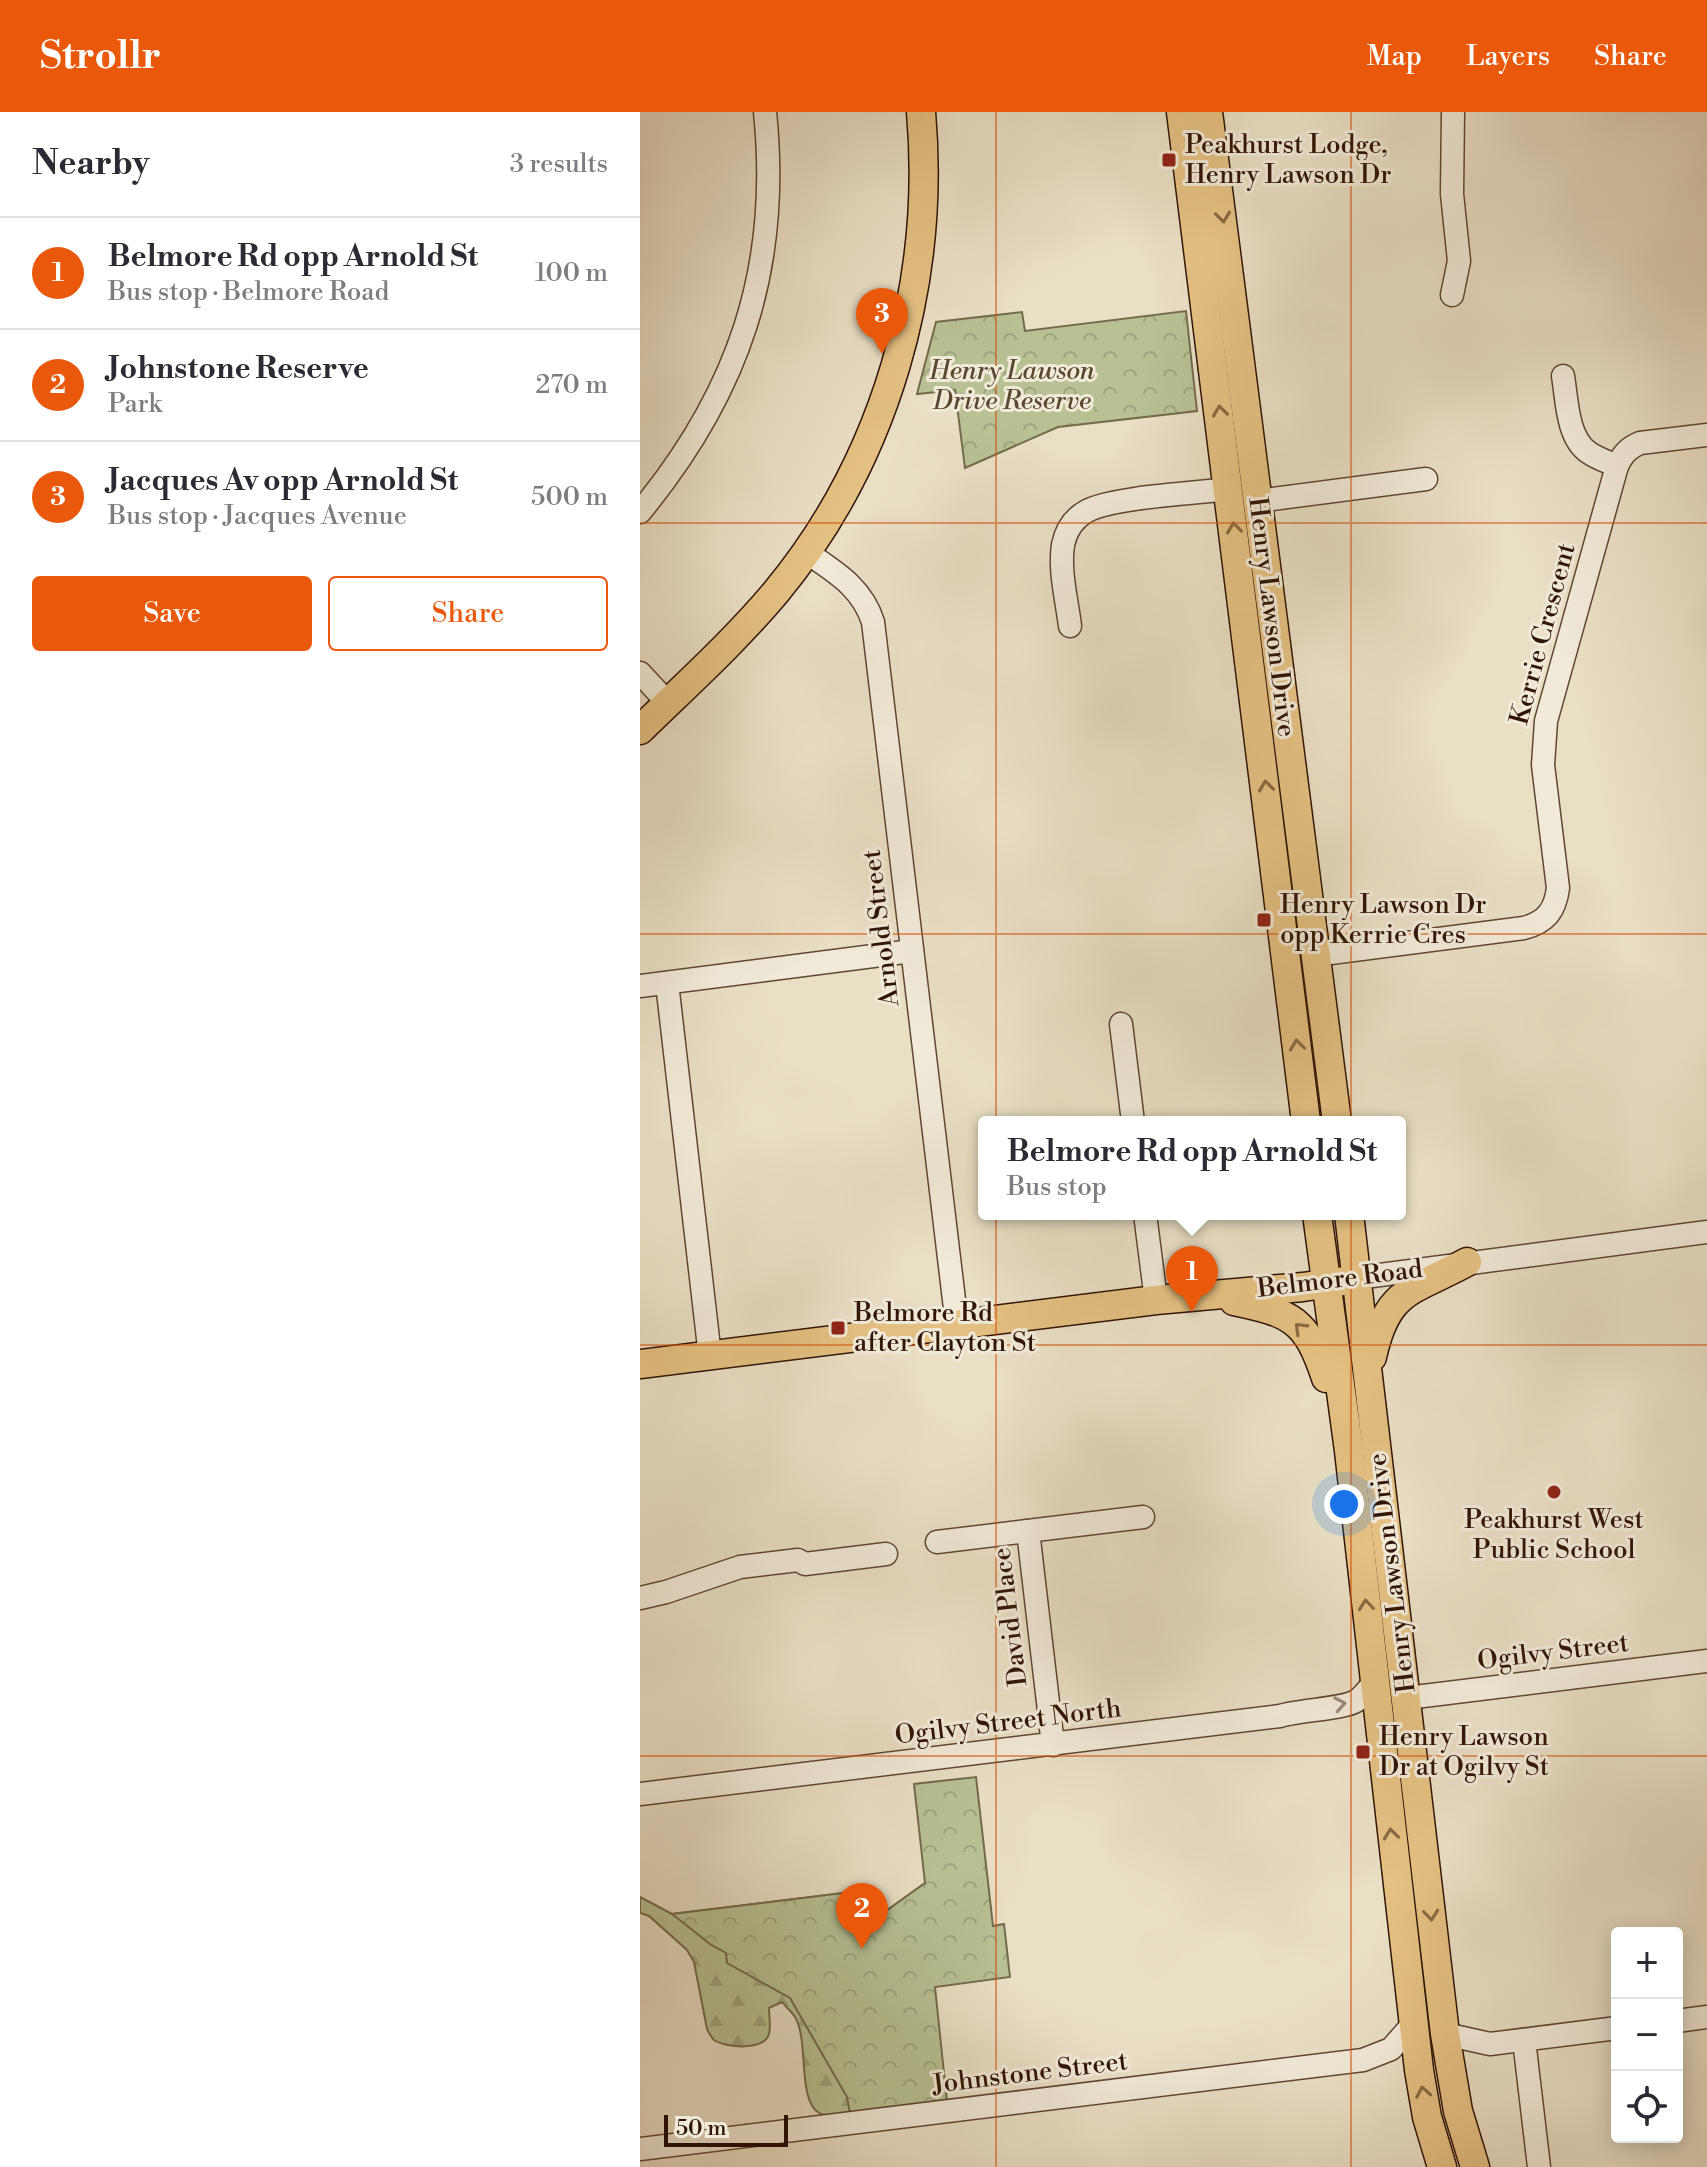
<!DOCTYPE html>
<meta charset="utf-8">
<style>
body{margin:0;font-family:"Libre Bodoni",serif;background:#f7f7f7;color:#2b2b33}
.controls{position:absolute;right:24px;bottom:24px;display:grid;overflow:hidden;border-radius:8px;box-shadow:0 4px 20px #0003}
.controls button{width:72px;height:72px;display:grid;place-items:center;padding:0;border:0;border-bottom:2px solid #e1e1e2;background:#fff;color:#2b2b33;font:40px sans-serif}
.scale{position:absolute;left:24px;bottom:20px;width:124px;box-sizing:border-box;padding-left:8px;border:4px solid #311404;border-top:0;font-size:22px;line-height:28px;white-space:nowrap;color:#311404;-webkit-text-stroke:6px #f1ead9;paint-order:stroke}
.you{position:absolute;left:704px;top:1392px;width:28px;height:28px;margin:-20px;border:6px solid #fff;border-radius:50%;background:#1a73e8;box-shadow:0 0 0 12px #1a73e833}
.badge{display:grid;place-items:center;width:52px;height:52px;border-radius:50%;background:#ea580c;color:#fff;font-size:26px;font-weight:700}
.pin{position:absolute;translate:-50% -66px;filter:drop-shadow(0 2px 4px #0008)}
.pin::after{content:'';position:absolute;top:42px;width:28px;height:24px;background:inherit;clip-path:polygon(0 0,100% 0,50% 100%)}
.popup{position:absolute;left:338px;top:1004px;width:428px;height:104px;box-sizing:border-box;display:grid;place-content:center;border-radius:8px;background:#fff;filter:drop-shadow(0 2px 6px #0005);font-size:26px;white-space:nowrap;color:#7c7c81}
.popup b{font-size:30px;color:#2b2b33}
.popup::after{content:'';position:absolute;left:50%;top:100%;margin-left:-16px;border:16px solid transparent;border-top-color:#fff}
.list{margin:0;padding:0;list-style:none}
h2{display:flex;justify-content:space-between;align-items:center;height:104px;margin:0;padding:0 32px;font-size:34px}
h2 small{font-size:26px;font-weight:400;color:#7c7c81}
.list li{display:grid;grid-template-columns:52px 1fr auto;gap:24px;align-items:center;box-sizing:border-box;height:112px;padding:0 32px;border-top:2px solid #e1e1e2}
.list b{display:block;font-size:30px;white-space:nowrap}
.list p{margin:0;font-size:26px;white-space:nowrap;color:#7c7c81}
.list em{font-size:26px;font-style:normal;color:#7c7c81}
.actions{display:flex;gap:16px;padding:24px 32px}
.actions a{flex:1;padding:18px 0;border:2px solid #ea580c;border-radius:8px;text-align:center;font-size:28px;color:#ea580c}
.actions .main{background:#ea580c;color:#fff}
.icon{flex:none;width:44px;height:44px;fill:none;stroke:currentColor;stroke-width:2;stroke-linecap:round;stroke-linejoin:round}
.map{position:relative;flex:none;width:1067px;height:2055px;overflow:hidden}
header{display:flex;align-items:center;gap:48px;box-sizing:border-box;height:112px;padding:0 40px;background:#ea580c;color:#fff}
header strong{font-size:38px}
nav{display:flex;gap:44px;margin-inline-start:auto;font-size:28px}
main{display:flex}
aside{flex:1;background:#fff}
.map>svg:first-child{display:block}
.forest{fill:url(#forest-firs);stroke:#746a4c;stroke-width:2}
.park{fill:url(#park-crowns);stroke:#746a4c;stroke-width:2}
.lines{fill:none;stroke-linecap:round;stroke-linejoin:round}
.minor-casing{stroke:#5f4734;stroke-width:25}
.major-casing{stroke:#311404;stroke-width:31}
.minor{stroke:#f1ead9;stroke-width:22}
.major{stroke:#e4c082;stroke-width:28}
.oneway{stroke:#8a6a43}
.oneway2{stroke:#9b8a79}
.grid{fill:none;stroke:#d6520b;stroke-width:2;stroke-opacity:0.55}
.poi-dot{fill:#8f2418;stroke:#f1ead9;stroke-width:3}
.labels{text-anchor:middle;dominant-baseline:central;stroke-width:6;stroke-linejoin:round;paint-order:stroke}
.poi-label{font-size:26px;fill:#311404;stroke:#f1ead9;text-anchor:start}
.park-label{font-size:26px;font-style:italic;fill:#59482f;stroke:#f1ead9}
.street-label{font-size:26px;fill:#311404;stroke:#f1ead9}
</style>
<header>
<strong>Strollr</strong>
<nav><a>Map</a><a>Layers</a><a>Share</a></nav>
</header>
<main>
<aside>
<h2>Nearby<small>3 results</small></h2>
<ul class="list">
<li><span class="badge">1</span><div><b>Belmore Rd opp Arnold St</b><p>Bus stop · Belmore Road</p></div><em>100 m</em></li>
<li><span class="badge">2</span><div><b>Johnstone Reserve</b><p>Park</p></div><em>270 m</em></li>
<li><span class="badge">3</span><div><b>Jacques Av opp Arnold St</b><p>Bus stop · Jacques Avenue</p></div><em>500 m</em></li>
</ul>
<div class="actions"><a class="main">Save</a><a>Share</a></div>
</aside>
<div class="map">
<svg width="1067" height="2055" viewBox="0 0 1067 2055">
<defs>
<pattern id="forest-firs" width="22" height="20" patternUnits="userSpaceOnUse" patternTransform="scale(2)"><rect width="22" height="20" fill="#b7c194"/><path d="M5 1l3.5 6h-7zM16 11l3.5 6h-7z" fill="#9ea57e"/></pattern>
<pattern id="park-crowns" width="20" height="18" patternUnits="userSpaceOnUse" patternTransform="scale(2)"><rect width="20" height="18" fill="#b7c194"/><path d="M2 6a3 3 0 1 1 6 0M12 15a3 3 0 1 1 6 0" fill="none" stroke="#9ea57e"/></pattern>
</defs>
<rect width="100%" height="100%" fill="#e9dfc5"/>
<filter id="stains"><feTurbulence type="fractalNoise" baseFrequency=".0025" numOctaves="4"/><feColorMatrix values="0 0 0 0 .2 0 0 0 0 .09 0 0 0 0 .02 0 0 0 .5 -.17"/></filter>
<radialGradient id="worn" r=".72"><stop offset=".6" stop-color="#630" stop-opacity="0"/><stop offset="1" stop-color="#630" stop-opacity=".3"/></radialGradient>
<path class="forest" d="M285,1771L210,2002C200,2003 188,2006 179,2001C157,1988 169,1927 155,1905C152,1900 146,1895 142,1890L129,1896C129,1903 131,1915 129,1922C124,1939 86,1936 74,1928C71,1925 69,1921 67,1917L54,1850L47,1838L9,1804L0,1801V1785L32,1802L235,1777L239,1804Z"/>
<g class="park">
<polygon points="546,199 557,299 418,315 325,356 315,278 277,282 296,210 382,200 385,219"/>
<polygon points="336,1665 353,1814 364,1812 370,1865 295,1875 307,1990 210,2002 207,1985 150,1886 87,1851 86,1841 70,1832 32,1802 235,1777 239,1804 285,1771 274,1672"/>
</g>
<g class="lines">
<g class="minor-casing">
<g id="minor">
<polyline points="812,183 819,149 812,82 813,0"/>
<path d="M977,354C983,342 988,336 1000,331L1067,323"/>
<polyline points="617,389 786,367"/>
<path d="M0,400C99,280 141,156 125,0"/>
<path d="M166,440C195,460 222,475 233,510L317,1213"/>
<path d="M430,514C427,489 419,459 423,433C426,418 434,406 447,399C472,385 557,381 589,377"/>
<polyline points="0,561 28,591"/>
<path d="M675,843L884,816C906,810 915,799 918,776L903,653L906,609L977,354C968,350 956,346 948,340C927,325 927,288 923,264"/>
<polyline points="27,871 70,1244"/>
<polyline points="0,874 272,839"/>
<polyline points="481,912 493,1010"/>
<polyline points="505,1102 516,1188"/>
<polyline points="717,1166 1067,1120"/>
<polyline points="388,1419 413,1633"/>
<polyline points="297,1430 503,1405"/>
<polyline points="0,1486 26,1480 100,1455 158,1448 165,1452 246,1442"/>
<polyline points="767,1586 1067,1549"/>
<path d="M0,1682L640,1604C659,1598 703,1597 716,1589C723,1585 728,1577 734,1571"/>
<polyline points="1037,1909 1067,1905"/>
<polyline points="805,1922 850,1932 977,1916"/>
<polyline points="884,1928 899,2055"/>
<polyline points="0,2037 723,1948 751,1937 773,1912"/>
</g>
</g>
<g class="major-casing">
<g id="major">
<polyline points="541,0 666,1010"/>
<polyline points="568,0 697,1010"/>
<path d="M0,618C46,573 94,530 136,480C246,347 296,171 281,0"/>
<polyline points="677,1102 709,1339 779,1958 787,2005 802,2055"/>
<polyline points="709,1102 805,1922 818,1999 835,2055"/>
<path d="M594,1189C652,1201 667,1208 686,1266"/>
<path d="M732,1245C747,1176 772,1180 827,1150"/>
<polyline points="0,1252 516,1188 663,1175 704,1169"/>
</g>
</g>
<use href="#minor" class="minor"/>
<use href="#major" class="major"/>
</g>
<defs><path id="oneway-chevron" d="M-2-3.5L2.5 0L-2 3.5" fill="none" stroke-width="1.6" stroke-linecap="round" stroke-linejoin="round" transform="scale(2)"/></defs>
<g class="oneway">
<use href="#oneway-chevron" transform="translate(583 105) rotate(83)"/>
<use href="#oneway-chevron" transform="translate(580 299) rotate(-97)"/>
<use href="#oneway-chevron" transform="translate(594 416) rotate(-97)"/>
<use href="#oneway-chevron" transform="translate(626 674) rotate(-97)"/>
<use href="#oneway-chevron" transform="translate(657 933) rotate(-97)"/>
<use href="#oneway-chevron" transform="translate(660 1216) rotate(-135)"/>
<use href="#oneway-chevron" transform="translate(726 1493) rotate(-96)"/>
<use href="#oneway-chevron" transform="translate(751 1722) rotate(-97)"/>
<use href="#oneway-chevron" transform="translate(791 1803) rotate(84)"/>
<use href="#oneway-chevron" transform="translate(783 1980) rotate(-100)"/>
</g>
<use class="oneway2" href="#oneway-chevron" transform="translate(700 1592) rotate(-10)"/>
<path class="grid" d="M356,0V2055M711,0V2055M0,411H1067M0,822H1067M0,1233H1067M0,1644H1067"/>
<g class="poi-dot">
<rect x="521" y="40" width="16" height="16" rx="4"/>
<rect x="616" y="800" width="16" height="16" rx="4"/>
<rect x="190" y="1208" width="16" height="16" rx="4"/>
<circle cx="914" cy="1380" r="8"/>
<rect x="715" y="1632" width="16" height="16" rx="4"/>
</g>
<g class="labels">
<g class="poi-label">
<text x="545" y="33">Peakhurst Lodge,<tspan x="545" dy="30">Henry Lawson Dr</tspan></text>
<text x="640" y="793">Henry Lawson Dr<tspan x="640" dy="30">opp Kerrie Cres</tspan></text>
<text x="214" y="1201">Belmore Rd<tspan x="214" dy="30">after Clayton St</tspan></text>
<text x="914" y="1408" text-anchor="middle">Peakhurst West<tspan x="914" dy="30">Public School</tspan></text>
<text x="739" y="1625">Henry Lawson<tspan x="739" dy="30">Dr at Ogilvy St</tspan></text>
</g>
<g class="park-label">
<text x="372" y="259">Henry Lawson<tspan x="372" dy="30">Drive Reserve</tspan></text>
</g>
<g class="street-label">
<text transform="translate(632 505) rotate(83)">Henry Lawson Drive</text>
<text transform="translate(903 522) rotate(-75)">Kerrie Crescent</text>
<text transform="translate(241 816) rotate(-97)">Arnold Street</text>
<text transform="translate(700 1167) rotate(-7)">Belmore Road</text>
<text transform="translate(752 1461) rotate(-97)">Henry Lawson Drive</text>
<text transform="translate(370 1505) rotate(-97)">David Place</text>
<text transform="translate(913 1540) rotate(-7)">Ogilvy Street</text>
<text transform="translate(368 1610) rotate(-7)">Ogilvy Street North</text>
<text transform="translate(390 1961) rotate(-7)">Johnstone Street</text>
</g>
</g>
<rect width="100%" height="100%" filter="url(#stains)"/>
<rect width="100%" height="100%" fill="url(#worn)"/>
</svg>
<div class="controls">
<button>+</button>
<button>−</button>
<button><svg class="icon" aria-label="locate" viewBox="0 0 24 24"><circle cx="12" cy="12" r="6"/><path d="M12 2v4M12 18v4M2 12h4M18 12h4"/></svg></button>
</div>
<div class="scale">50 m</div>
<div class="you"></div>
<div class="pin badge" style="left:552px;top:1200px">1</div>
<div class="popup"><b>Belmore Rd opp Arnold St</b>Bus stop</div>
<div class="pin badge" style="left:222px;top:1837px">2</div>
<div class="pin badge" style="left:242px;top:242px">3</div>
</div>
</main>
